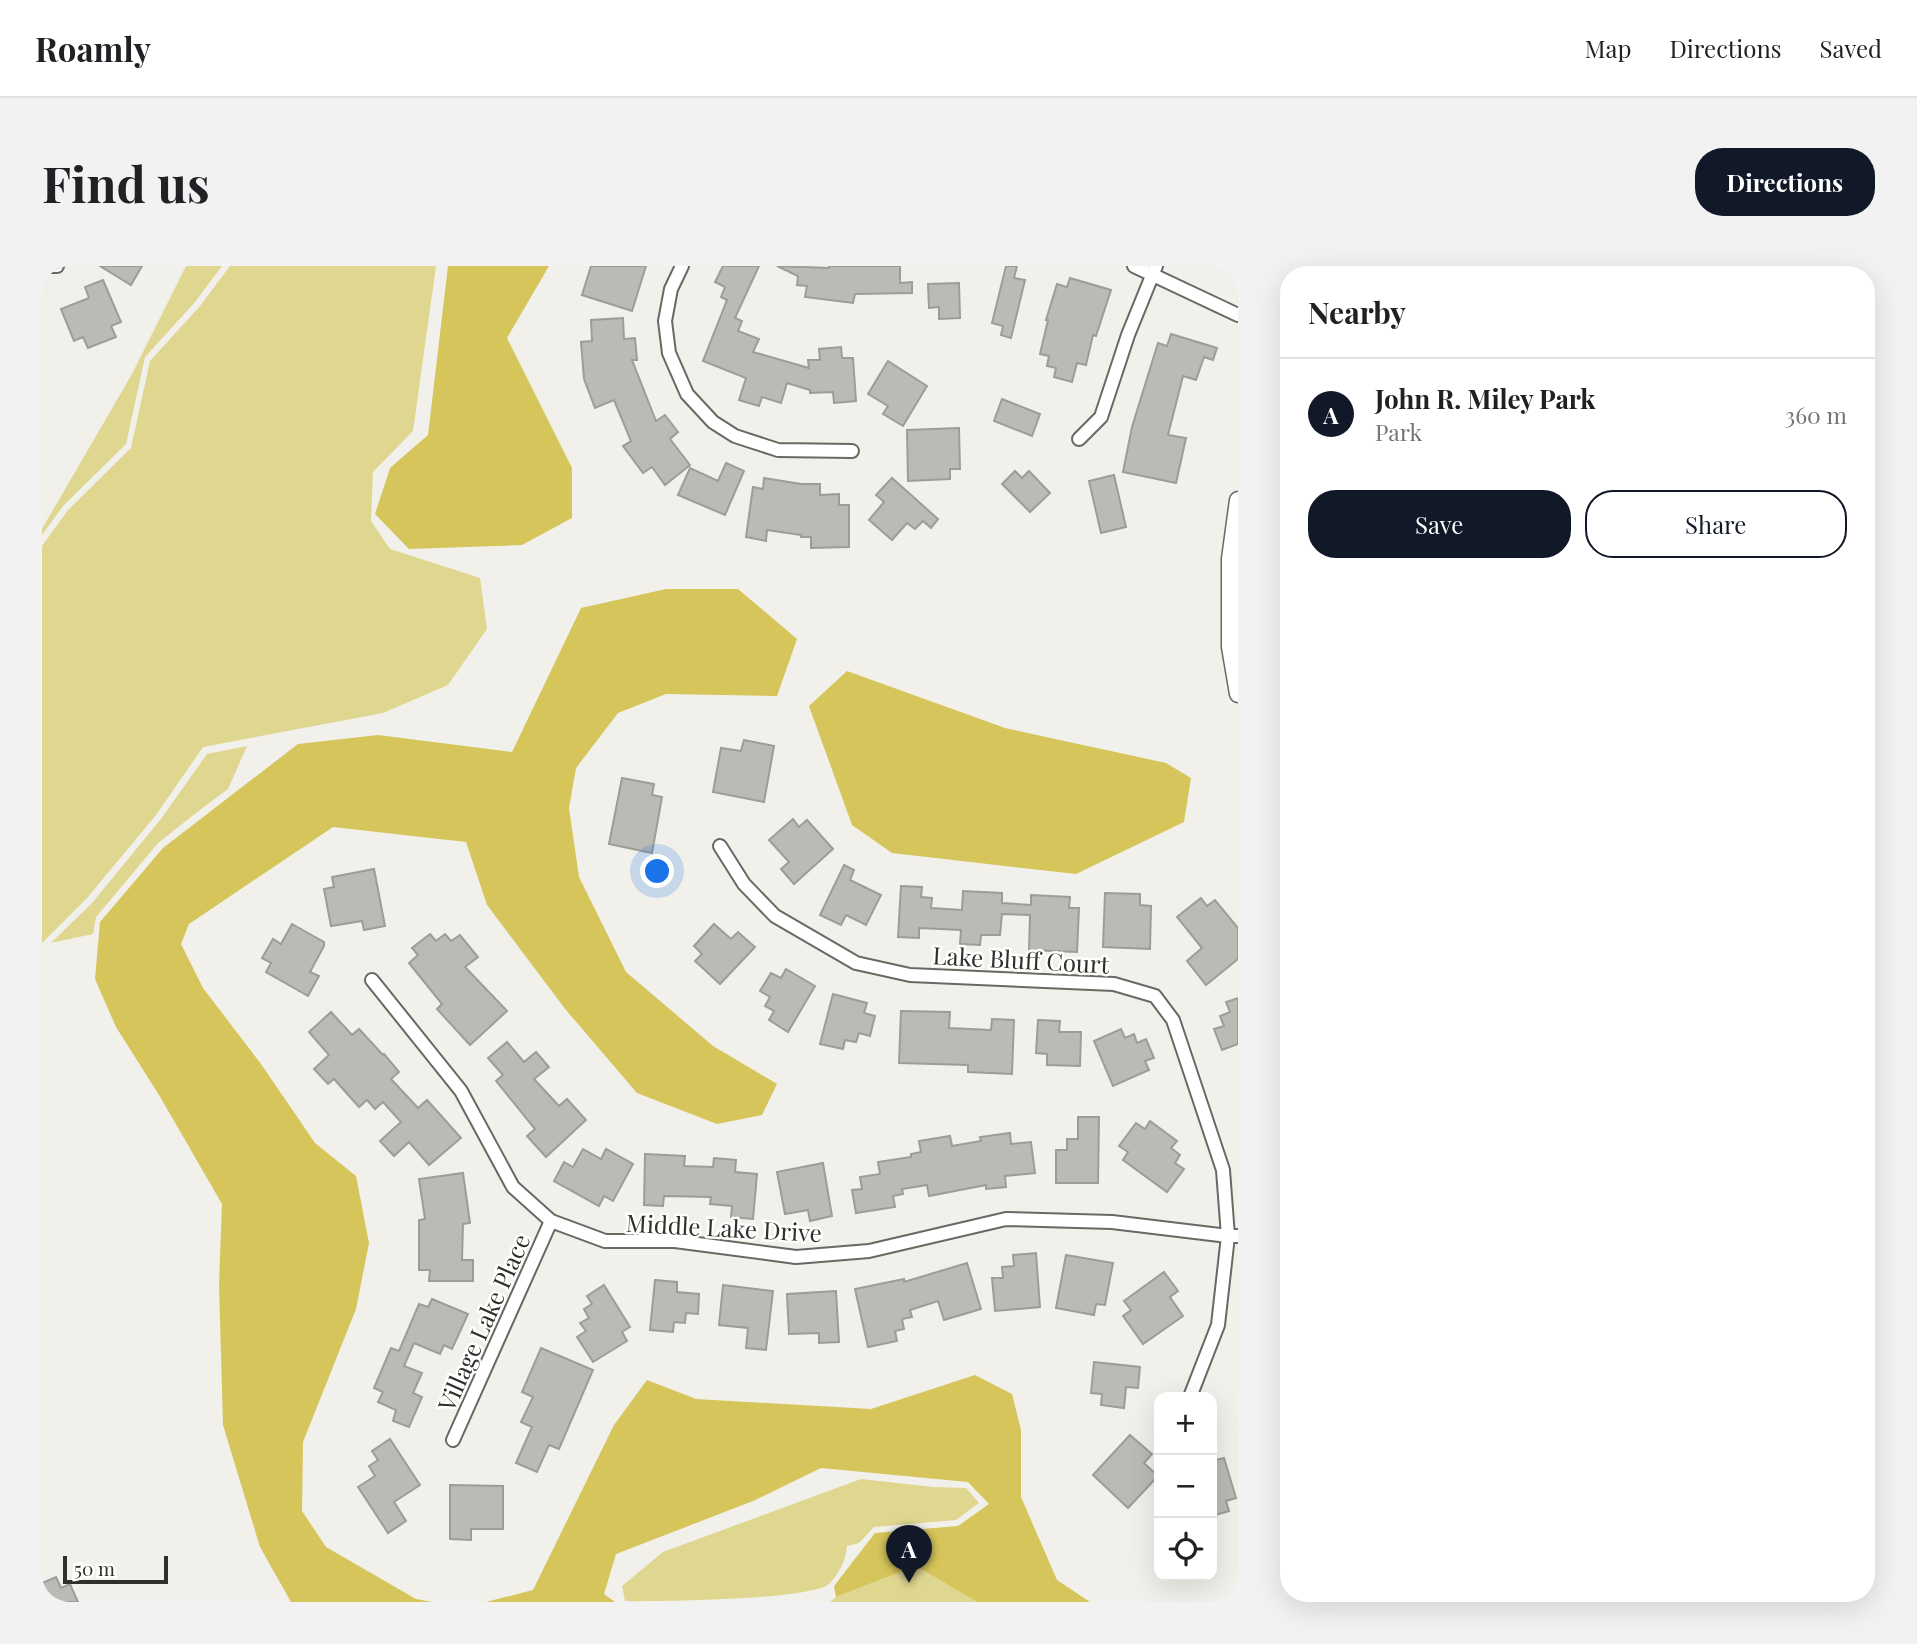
<!DOCTYPE html>
<meta charset="utf-8">
<style>
body{margin:0;font-family:"Playfair Display",serif;background:#f2f2f2;color:#202124}
.controls{position:absolute;right:21px;bottom:21px;display:grid;overflow:hidden;border-radius:14px;box-shadow:0 7px 28px #0002}
.controls button{width:63px;height:63px;display:grid;place-items:center;padding:0;border:0;border-bottom:2px solid #e0e0e0;background:#fff;color:#202124;font:35px sans-serif}
.scale{position:absolute;left:21px;bottom:18px;width:105px;box-sizing:border-box;padding-left:7px;border:4px solid #2f2f2d;border-top:0;font-size:19px;line-height:24px;white-space:nowrap;color:#2f2f2d;-webkit-text-stroke:5px #fffffe;paint-order:stroke}
.you{position:absolute;left:616px;top:606px;width:24px;height:24px;margin:-18px;border:5px solid #fff;border-radius:50%;background:#1a73e8;box-shadow:0 0 0 10px #1a73e833}
.badge{display:grid;place-items:center;width:46px;height:46px;border-radius:50%;background:#111827;color:#fff;font-size:23px;font-weight:700}
.pin{position:absolute;translate:-50% -58px;filter:drop-shadow(0 2px 4px #0008)}
.pin::after{content:'';position:absolute;top:37px;width:24px;height:21px;background:inherit;clip-path:polygon(0 0,100% 0,50% 100%)}
.list{margin:0;padding:0;list-style:none}
h2{display:flex;justify-content:space-between;align-items:center;height:91px;margin:0;padding:0 28px;font-size:30px}
h2 small{font-size:23px;font-weight:400;color:#757577}
.list li{display:grid;grid-template-columns:46px 1fr auto;gap:21px;align-items:center;box-sizing:border-box;height:112px;padding:0 28px;border-top:2px solid #e0e0e0}
.list b{display:block;font-size:26px;white-space:nowrap}
.list p{margin:0;font-size:23px;white-space:nowrap;color:#757577}
.list em{font-size:23px;font-style:normal;color:#757577}
.actions{display:flex;gap:14px;padding:21px 28px}
.actions a{flex:1;padding:16px 0;border:2px solid #111827;border-radius:28px;text-align:center;font-size:24px;color:#111827}
.actions .main{background:#111827;color:#fff}
.icon{flex:none;width:38px;height:38px;fill:none;stroke:currentColor;stroke-width:2;stroke-linecap:round;stroke-linejoin:round}
.map{position:relative;flex:none;width:1196px;height:1336px;overflow:hidden;border-radius:28px}
header{display:flex;align-items:center;gap:42px;box-sizing:border-box;height:98px;padding:0 35px;background:#fff;border-bottom:2px solid #e0e0e0}
header strong{font-size:33px}
nav{display:flex;gap:38px;margin-inline-start:auto;font-size:24px}
.intro{display:flex;align-items:center;justify-content:space-between;box-sizing:border-box;height:168px;padding:0 42px}
h1{margin:0;font-size:49px}
.button{padding:18px 32px;border-radius:28px;background:#111827;color:#fff;font-size:24px;font-weight:700}
main{display:flex;gap:42px;padding:0 42px}
aside{flex:1;background:#fff;border-radius:28px;box-shadow:0 7px 28px #0002}
.map>svg:first-child{display:block}
.green{fill:#dfd690}
.water{fill:#d5c55a}
.building{fill:#bbbab4;stroke:#9d9c97;stroke-width:2}
.lines{fill:none;stroke-linecap:round;stroke-linejoin:round}
.minor-casing{stroke:#696963;stroke-width:16}
.tertiary-casing{stroke:#696963;stroke-width:19}
.minor{stroke:#fff;stroke-width:12}
.tertiary{stroke:#fff;stroke-width:16}
.labels{text-anchor:middle;dominant-baseline:central;stroke-width:5;stroke-linejoin:round;paint-order:stroke}
.street-label{font-size:24px;fill:#2f2f2d;stroke:#fffffe}
</style>
<header>
<strong>Roamly</strong>
<nav><a>Map</a><a>Directions</a><a>Saved</a></nav>
</header>
<div class="intro"><h1>Find us</h1><a class="button">Directions</a></div>
<main>
<div class="map">
<svg width="1196" height="1336" viewBox="0 0 1196 1336">
<rect width="100%" height="100%" fill="#f1f0ea"/>
<g class="green">
<polygon points="144,0 180,0 153,36 103,91 84,178 21,240 0,269 0,263 90,108"/>
<polygon points="188,0 394,0 371,165 331,206 329,255 348,283 438,312 445,363 406,419 341,447 161,481 114,549 45,632 0,677 0,280 26,244 89,182 108,95 158,40"/>
<polygon points="205,480 186,523 159,543 116,577 54,651 51,668 9,677 50,637 119,553 165,488"/>
<path d="M819,1213L891,1221L924,1222L937,1237L914,1254L832,1261L817,1277L805,1280C804,1294 797,1308 787,1318C769,1334 609,1336 583,1335L580,1320L621,1286Z"/>
<polygon points="874,1300 935,1336 788,1336 794,1331"/>
</g>
<g class="water">
<polygon points="406,0 507,0 465,72 530,202 530,252 480,279 367,283 333,248 348,202 386,169"/>
<polygon points="624,323 696,323 755,373 735,430 624,428 576,447 534,502 527,542 537,611 584,706 671,780 735,818 720,849 675,858 595,827 524,744 445,639 424,576 291,561 147,658 139,678 161,722 219,798 273,877 314,910 327,977 314,1043 261,1176 260,1245 284,1281 374,1333 390,1336 249,1336 218,1281 181,1159 177,1019 180,938 117,829 74,761 53,713 58,656 121,582 256,478 336,469 470,486 539,342"/>
<polygon points="805,405 963,462 1124,497 1149,512 1142,556 1034,608 850,587 810,559 767,440"/>
<polygon points="933,1109 970,1128 979,1164 979,1231 1015,1314 1048,1336 935,1336 874,1300 794,1331 792,1320 833,1267 916,1260 947,1238 926,1216 779,1202 711,1235 574,1288 562,1328 573,1336 444,1336 491,1324 572,1159 605,1114 654,1133 829,1143"/>
</g>
<g class="building">
<polygon points="58,0 100,0 89,19"/>
<polygon points="549,0 604,0 590,45 540,29"/>
<polygon points="681,0 717,0 693,52 700,55 696,65 717,73 711,86 767,102 766,94 778,94 777,83 799,81 800,92 811,92 814,135 792,137 791,126 768,127 768,124 745,117 739,137 720,131 717,140 697,134 704,112 661,95 685,34 679,31 683,21 673,16"/>
<polygon points="735,0 787,2 787,0 858,0 858,17 870,16 870,27 813,28 811,37 763,31 765,20 755,19 756,10"/>
<polygon points="964,0 975,0 972,12 983,14 969,72 959,69 961,60 950,57"/>
<polygon points="1028,12 1069,24 1054,70 1051,69 1044,99 1035,97 1030,116 1012,111 1014,102 1005,100 1007,90 998,88 1006,54 1004,54 1015,18 1025,21"/>
<polygon points="61,14 79,56 69,60 74,71 46,82 41,71 32,75 19,43 47,32 43,21"/>
<polygon points="917,17 918,52 897,53 897,41 887,42 886,18"/>
<polygon points="581,52 582,73 593,72 595,94 590,94 614,155 623,149 636,166 628,173 648,199 623,219 610,201 601,207 581,180 589,175 572,134 553,142 542,113 539,76 550,75 549,54"/>
<polygon points="1129,68 1175,82 1171,94 1162,91 1154,114 1141,110 1126,169 1144,172 1134,217 1081,206 1090,161 1116,77 1125,80"/>
<polygon points="846,95 885,120 861,160 841,148 846,140 826,128"/>
<polygon points="960,133 998,148 990,170 952,155"/>
<polygon points="917,162 918,203 908,203 908,213 866,215 865,164"/>
<polygon points="684,197 702,205 683,249 636,229 648,202 676,215"/>
<polygon points="973,205 980,212 987,205 1008,227 988,246 960,218"/>
<polygon points="1072,209 1084,261 1059,267 1047,215"/>
<polygon points="722,212 759,218 778,218 778,229 797,228 797,239 807,239 807,281 769,282 769,271 759,271 759,269 725,264 724,275 704,271 711,221 721,223"/>
<polygon points="850,212 896,253 889,262 881,255 873,263 865,257 850,274 827,254 842,236 834,229"/>
<polygon points="702,474 732,480 722,536 671,526 679,482 699,485"/>
<polygon points="580,512 612,518 610,529 620,531 610,587 567,578"/>
<polygon points="751,553 757,561 765,554 791,583 752,618 739,603 747,596 727,574"/>
<polygon points="802,599 812,604 808,614 839,629 824,659 804,649 799,659 778,649"/>
<polygon points="332,603 343,660 322,664 320,655 289,660 282,623 292,621 290,611"/>
<polygon points="859,620 880,621 879,631 890,632 889,642 920,644 921,625 960,627 960,637 989,639 989,629 1028,631 1027,642 1037,642 1035,686 987,684 988,649 960,648 958,669 939,669 938,679 918,678 919,664 877,662 877,672 856,671"/>
<polygon points="1063,627 1098,628 1098,639 1109,640 1108,683 1061,681"/>
<polygon points="1159,632 1165,640 1173,634 1196,662 1196,693 1164,719 1145,695 1160,682 1135,651"/>
<polygon points="250,658 282,676 282,680 268,706 277,710 266,730 224,706 229,697 220,692 231,673 239,678"/>
<polygon points="672,658 689,673 696,666 713,681 678,718 653,695 660,688 652,680"/>
<polygon points="388,668 394,675 403,668 409,675 418,669 436,691 423,701 465,745 428,779 395,743 400,738 367,697 376,689 370,682"/>
<polygon points="744,703 773,720 746,766 727,754 732,745 723,740 728,731 718,725 729,707 739,712"/>
<polygon points="791,728 825,737 822,747 833,750 828,770 817,767 814,776 803,774 801,783 778,778"/>
<polygon points="1196,732 1196,778 1180,784 1172,763 1182,760 1178,750 1188,746 1184,736"/>
<polygon points="859,745 908,746 907,762 949,764 950,753 972,754 970,808 926,806 926,799 857,797"/>
<polygon points="289,746 310,769 317,763 341,789 342,788 357,806 349,813 376,842 385,834 419,872 387,899 367,876 352,890 338,875 359,856 341,836 333,843 325,834 317,841 292,813 286,818 272,803 287,789 267,766"/>
<polygon points="996,754 1018,755 1017,766 1039,766 1038,800 1005,799 1005,788 994,787"/>
<polygon points="1079,763 1083,772 1092,768 1095,777 1104,773 1112,792 1103,795 1107,804 1071,820 1052,775"/>
<polygon points="465,776 482,796 494,786 507,801 492,813 517,840 525,833 544,854 504,891 485,870 493,863 454,815 461,809 446,792"/>
<polygon points="1036,851 1057,851 1056,917 1014,917 1014,884 1025,884 1025,873 1036,873"/>
<polygon points="1108,855 1135,875 1129,882 1138,889 1133,897 1142,903 1125,926 1081,894 1086,886 1077,880 1094,857 1103,863"/>
<polygon points="968,867 969,878 989,876 993,907 963,910 964,921 944,923 944,919 887,930 885,919 860,923 861,928 851,930 853,941 814,947 810,924 820,923 818,911 838,908 836,896 869,891 869,888 879,886 877,875 908,870 910,880 939,875 938,871"/>
<polygon points="541,883 559,893 564,883 591,898 571,935 562,930 557,940 512,915 522,896 531,901"/>
<polygon points="603,888 643,890 642,900 671,901 672,892 694,894 693,906 715,908 711,953 689,951 690,940 668,938 669,931 622,930 621,940 602,939"/>
<polygon points="781,897 790,950 768,955 766,944 743,948 735,906"/>
<polygon points="421,907 428,957 421,958 420,994 431,994 431,1015 387,1015 388,1004 377,1004 377,954 383,953 377,913"/>
<polygon points="994,987 998,1041 953,1045 950,1012 961,1012 960,1001 972,1000 971,989"/>
<polygon points="1024,989 1071,997 1063,1039 1054,1038 1052,1049 1014,1042"/>
<polygon points="925,997 939,1043 902,1054 896,1035 868,1044 870,1051 860,1053 862,1063 853,1065 855,1075 826,1081 813,1023 862,1013 862,1016"/>
<polygon points="1122,1006 1136,1025 1128,1031 1141,1050 1101,1078 1081,1050 1089,1044 1082,1035"/>
<polygon points="613,1014 635,1016 635,1026 657,1028 656,1048 644,1047 643,1057 632,1056 631,1066 608,1064"/>
<polygon points="562,1019 588,1061 580,1066 585,1075 551,1096 535,1071 544,1065 538,1057 547,1052 542,1043 550,1038 545,1030"/>
<polygon points="681,1019 731,1025 724,1084 704,1082 706,1062 677,1059"/>
<polygon points="794,1025 797,1076 777,1077 777,1067 747,1068 745,1028"/>
<polygon points="390,1033 426,1048 410,1083 402,1079 398,1088 372,1077 362,1100 380,1107 371,1127 380,1131 367,1161 351,1155 354,1144 336,1136 341,1126 332,1122 349,1082 357,1085 377,1038 386,1041"/>
<polygon points="499,1082 551,1104 517,1183 507,1179 495,1206 474,1197 490,1161 479,1156 491,1131 480,1126"/>
<polygon points="1052,1096 1098,1101 1096,1122 1084,1121 1082,1142 1059,1139 1060,1128 1049,1127"/>
<polygon points="1088,1169 1110,1188 1102,1197 1116,1210 1086,1242 1051,1209"/>
<polygon points="348,1173 378,1219 352,1236 364,1255 346,1267 316,1221 333,1210 327,1200 336,1194 330,1185"/>
<polygon points="1182,1192 1194,1232 1184,1235 1187,1245 1170,1250 1170,1195"/>
<polygon points="408,1219 461,1220 461,1263 429,1263 429,1274 408,1273"/>
<polygon points="14,1311 19,1322 28,1318 36,1336 0,1336 0,1317"/>
</g>
<g class="lines">
<g class="minor-casing">
<g id="minor">
<polyline points="0,0 15,0"/>
<polyline points="640,0 629,23 623,55 627,87 645,128 671,156 693,170 736,184 810,185"/>
<polyline points="1092,0 1196,49"/>
<polyline points="1037,173 1059,151 1086,69 1114,0"/>
<polyline points="678,580 702,618 733,650 814,697 868,709 1072,718 1113,730 1131,754 1181,904 1186,970 1176,1059 1148,1131"/>
<polyline points="330,714 419,825 471,921 509,955 563,975 633,975 754,991 827,985 964,953 1070,956 1186,970 1196,970"/>
<polyline points="411,1174 509,955"/>
</g>
</g>
<g class="tertiary-casing">
<g id="tertiary">
<polyline points="1196,234 1188,293 1188,381 1196,428"/>
<polyline points="1194,1336 1196,1334"/>
</g>
</g>
<use href="#minor" class="minor"/>
<use href="#tertiary" class="tertiary"/>
</g>
<g class="labels">
<g class="street-label">
<text transform="translate(979 693) rotate(3)">Lake Bluff Court</text>
<text transform="translate(682 961) rotate(3)">Middle Lake Drive</text>
<text transform="translate(441 1056) rotate(-66)">Village Lake Place</text>
</g>
</g>
</svg>
<div class="controls">
<button>+</button>
<button>−</button>
<button><svg class="icon" aria-label="locate" viewBox="0 0 24 24"><circle cx="12" cy="12" r="6"/><path d="M12 2v4M12 18v4M2 12h4M18 12h4"/></svg></button>
</div>
<div class="scale">50 m</div>
<div class="you"></div>
<div class="pin badge" style="left:867px;top:1317px">A</div>
</div>
<aside>
<h2>Nearby<small></small></h2>
<ul class="list">
<li><span class="badge">A</span><div><b>John R. Miley Park</b><p>Park</p></div><em>360 m</em></li>
</ul>
<div class="actions"><a class="main">Save</a><a>Share</a></div>
</aside>
</main>
